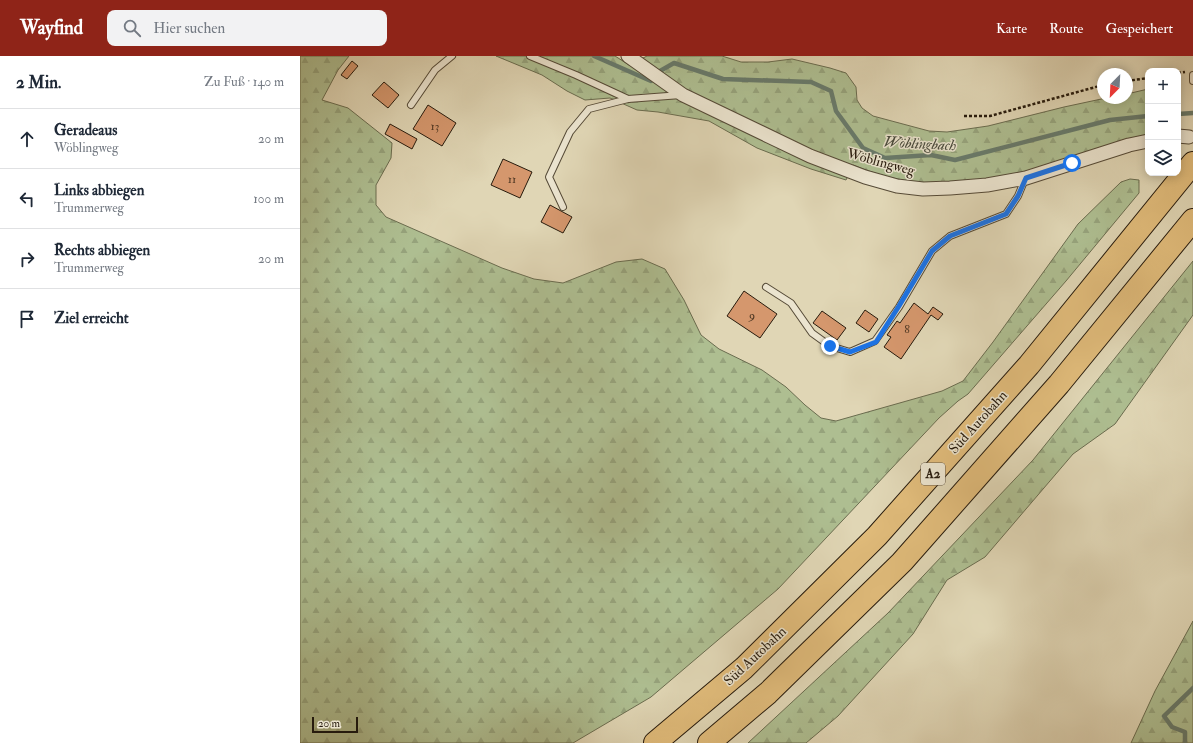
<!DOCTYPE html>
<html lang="de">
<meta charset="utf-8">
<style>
body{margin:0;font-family:"IM FELL Double Pica",serif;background:#f2f2f3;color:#1f2937}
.controls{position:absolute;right:12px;top:12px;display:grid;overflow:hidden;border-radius:8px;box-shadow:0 2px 10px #0003}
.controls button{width:36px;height:36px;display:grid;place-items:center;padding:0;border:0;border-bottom:1px solid #e0e1e3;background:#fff;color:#1f2937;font:20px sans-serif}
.compass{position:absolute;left:797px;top:12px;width:36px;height:36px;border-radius:50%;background:#fff;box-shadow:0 2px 10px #0003;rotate:204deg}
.scale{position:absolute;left:12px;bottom:10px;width:46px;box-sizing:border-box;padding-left:4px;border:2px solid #271b0d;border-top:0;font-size:11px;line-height:14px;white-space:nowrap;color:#271b0d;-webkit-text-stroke:3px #ebe4cf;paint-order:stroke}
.stop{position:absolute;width:12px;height:12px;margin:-9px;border:3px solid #1a73e8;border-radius:50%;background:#fff}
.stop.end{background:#1a73e8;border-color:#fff;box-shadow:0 1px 4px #0008}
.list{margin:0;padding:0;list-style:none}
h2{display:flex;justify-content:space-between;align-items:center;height:52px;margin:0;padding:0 16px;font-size:17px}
h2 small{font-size:13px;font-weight:400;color:#747a83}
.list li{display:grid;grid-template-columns:26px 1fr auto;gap:12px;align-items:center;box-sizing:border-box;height:60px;padding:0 16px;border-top:1px solid #e0e1e3}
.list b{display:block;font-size:15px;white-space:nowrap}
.list p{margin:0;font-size:13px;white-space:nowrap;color:#747a83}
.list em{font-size:13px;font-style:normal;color:#747a83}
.icon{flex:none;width:22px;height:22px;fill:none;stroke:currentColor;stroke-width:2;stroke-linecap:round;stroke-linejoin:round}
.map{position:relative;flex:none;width:893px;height:687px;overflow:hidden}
header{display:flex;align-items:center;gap:24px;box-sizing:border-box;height:56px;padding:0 20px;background:#8f2418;color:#fff}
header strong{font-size:19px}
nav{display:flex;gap:22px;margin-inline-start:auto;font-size:14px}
.search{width:280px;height:36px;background:#f2f2f3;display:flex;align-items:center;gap:10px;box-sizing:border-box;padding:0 14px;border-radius:8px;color:#747a83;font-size:15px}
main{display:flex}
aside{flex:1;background:#fff}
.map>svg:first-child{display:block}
.forest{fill:url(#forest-firs);stroke:#6a6c4f}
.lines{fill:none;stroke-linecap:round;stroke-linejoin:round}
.stream{stroke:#687a6b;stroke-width:4.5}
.building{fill:#d5976d;stroke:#271b0d}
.service-casing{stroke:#554a37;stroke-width:8}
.minor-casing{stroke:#554a37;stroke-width:15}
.motorway-casing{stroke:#271b0d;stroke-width:24}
.path{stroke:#271b0d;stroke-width:2.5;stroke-dasharray:3 2;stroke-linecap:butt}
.service{stroke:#ebe4cf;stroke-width:6}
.minor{stroke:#ebe4cf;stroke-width:13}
.motorway{stroke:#e0bb7a;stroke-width:22}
.route{stroke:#1a73e8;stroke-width:5}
.labels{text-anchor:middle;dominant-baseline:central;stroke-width:3;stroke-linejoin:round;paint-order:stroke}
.number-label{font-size:12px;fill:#523a25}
.shield{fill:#ebe4cf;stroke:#625747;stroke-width:1}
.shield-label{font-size:13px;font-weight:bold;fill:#271b0d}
.street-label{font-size:14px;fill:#271b0d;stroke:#ebe4cf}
.water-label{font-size:15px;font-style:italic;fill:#484a3c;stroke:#ebe4cf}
</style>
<header>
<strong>Wayfind</strong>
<div class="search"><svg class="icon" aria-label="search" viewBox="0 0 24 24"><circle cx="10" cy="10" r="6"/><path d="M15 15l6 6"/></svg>Hier suchen</div>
<nav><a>Karte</a><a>Route</a><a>Gespeichert</a></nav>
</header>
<main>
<aside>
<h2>2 Min.<small>Zu Fuß · 140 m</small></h2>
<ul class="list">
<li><svg class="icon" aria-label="ahead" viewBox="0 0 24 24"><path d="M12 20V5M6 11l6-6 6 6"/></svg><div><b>Geradeaus</b><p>Wöblingweg</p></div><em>20 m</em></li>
<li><svg class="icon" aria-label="left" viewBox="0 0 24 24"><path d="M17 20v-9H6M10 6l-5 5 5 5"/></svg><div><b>Links abbiegen</b><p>Trummerweg</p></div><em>100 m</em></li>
<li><svg class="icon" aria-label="right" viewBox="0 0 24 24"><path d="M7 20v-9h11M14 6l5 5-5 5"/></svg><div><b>Rechts abbiegen</b><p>Trummerweg</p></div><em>20 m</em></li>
<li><svg class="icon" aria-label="arrive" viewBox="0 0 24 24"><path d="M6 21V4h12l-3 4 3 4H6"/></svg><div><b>Ziel erreicht</b></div></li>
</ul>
</aside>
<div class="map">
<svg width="893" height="687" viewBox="0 0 893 687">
<defs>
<pattern id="forest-firs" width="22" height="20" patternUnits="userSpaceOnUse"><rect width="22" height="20" fill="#aebe91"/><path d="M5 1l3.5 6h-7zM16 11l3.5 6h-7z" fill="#96a37c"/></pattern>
</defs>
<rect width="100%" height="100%" fill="#e0d6b5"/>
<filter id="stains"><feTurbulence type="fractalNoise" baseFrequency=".005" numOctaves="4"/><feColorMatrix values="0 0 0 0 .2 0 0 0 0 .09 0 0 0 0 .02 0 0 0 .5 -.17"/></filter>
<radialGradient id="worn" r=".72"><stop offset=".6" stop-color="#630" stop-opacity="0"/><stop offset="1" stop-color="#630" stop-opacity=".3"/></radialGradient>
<g class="forest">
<polygon points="0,0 49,0 38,14 22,44 48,52 92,87 91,102 76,129 76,149 86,161 202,212 234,223 263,227 316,206 342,203 365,213 384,244 401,279 419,293 462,314 486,331 505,349 521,362 536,365 642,335 663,325 693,286 778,168 821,126 830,123 839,124 839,137 766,225 668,338 658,345 639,362 478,533 351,641 273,687 0,687"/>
<path d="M196,0H315L329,9L347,0H422L441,6H468L492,3L530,12L546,17L556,31L557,44L562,52L573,60L629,75L647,76L688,70L764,51L806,42H827V38L848,33V80C777,100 698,131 623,127C599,125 575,118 553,109L546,124L511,113L457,92L409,65L358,56L337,54L310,42L285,44L267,35L242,19Z"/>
<polygon points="893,205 893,259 815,368 773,398 685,501 647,524 613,578 538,660 506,687 448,687 588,557 733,404"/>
<polygon points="893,565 893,687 831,687 855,635"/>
</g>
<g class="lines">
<g class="stream">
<polyline points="294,0 351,25 360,15 374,7 423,23 511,26 531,35 536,55 563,92 585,102 631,99 655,104 810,64 848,60"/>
<polyline points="878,58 893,57"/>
<polyline points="885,687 885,676 872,671 864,660 893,632"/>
</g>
</g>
<g class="building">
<polygon points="52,5 58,10 47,23 41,19"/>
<polygon points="84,26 99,39 88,52 72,39"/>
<polygon points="128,49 156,67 142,90 113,73"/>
<polygon points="90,68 117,83 112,93 85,78"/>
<polygon points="203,103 232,116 220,142 191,129"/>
<polygon points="250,149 272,161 263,177 241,166"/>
<polygon points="444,235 477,258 460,282 427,260"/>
<polygon points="614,247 628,258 633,251 643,258 638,264 631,259 601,303 584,291 591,281 587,279 597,265 600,267"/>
<polygon points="565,254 578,263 569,276 556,267"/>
<polygon points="522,255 546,272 537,284 513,267"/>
</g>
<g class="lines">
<g class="service-casing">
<g id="service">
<polyline points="230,0 276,19 328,43"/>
<polyline points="893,19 893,25"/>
<polyline points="111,49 135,14 152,0"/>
<polyline points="263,151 249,121 270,76 289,53 328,43 381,39"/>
<polyline points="466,231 491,247 512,277 530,290 550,296 575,285 599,251 632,195 650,180 706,158 718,140 725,123"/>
</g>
</g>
<g class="minor-casing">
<g id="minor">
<polyline points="328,0 383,39 510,100 565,121 597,130 623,133 650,132 687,129 726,122 829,89 848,85"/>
<polyline points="878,80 889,81"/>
</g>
</g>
<g class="motorway-casing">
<g id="motorway">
<polyline points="355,687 444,612 577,480 729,309 893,107"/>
<polyline points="409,687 468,637 602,506 759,328 893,164"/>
</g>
</g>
<g class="path">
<polyline points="878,17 885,16"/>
<polyline points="827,25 848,22"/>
<polyline points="664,60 690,60 803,29"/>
</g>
<use href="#service" class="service"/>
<use href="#minor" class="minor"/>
<use href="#motorway" class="motorway"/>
</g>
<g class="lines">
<polyline class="route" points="530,290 550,296 576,286 599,250 632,195 650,180 706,158 718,140 726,122 772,107"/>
</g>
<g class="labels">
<g class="number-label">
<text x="135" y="70">13</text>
<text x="212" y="123">11</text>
<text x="452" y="259">9</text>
<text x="607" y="273">8</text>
</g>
<rect class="shield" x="621" y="407" width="24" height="22" rx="3"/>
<g class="shield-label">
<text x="633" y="418">A2</text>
</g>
<g class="street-label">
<text transform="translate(581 106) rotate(15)">Wöblingweg</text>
<text transform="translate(678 366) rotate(-48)">Süd Autobahn</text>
<text transform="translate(455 600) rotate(-43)">Süd Autobahn</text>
</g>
<g class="water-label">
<text transform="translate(620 88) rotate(3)">Wöblingbach</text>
</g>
</g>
<rect width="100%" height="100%" filter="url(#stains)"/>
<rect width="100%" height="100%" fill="url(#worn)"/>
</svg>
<div class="controls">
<button>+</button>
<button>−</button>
<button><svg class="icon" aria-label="layers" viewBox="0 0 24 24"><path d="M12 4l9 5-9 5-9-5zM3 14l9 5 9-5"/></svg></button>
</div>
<svg class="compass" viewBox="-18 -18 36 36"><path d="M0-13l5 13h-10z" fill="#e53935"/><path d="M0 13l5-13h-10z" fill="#747a83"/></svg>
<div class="scale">20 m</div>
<div class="stop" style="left:772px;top:107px"></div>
<div class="stop end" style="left:530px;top:290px"></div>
</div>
</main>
